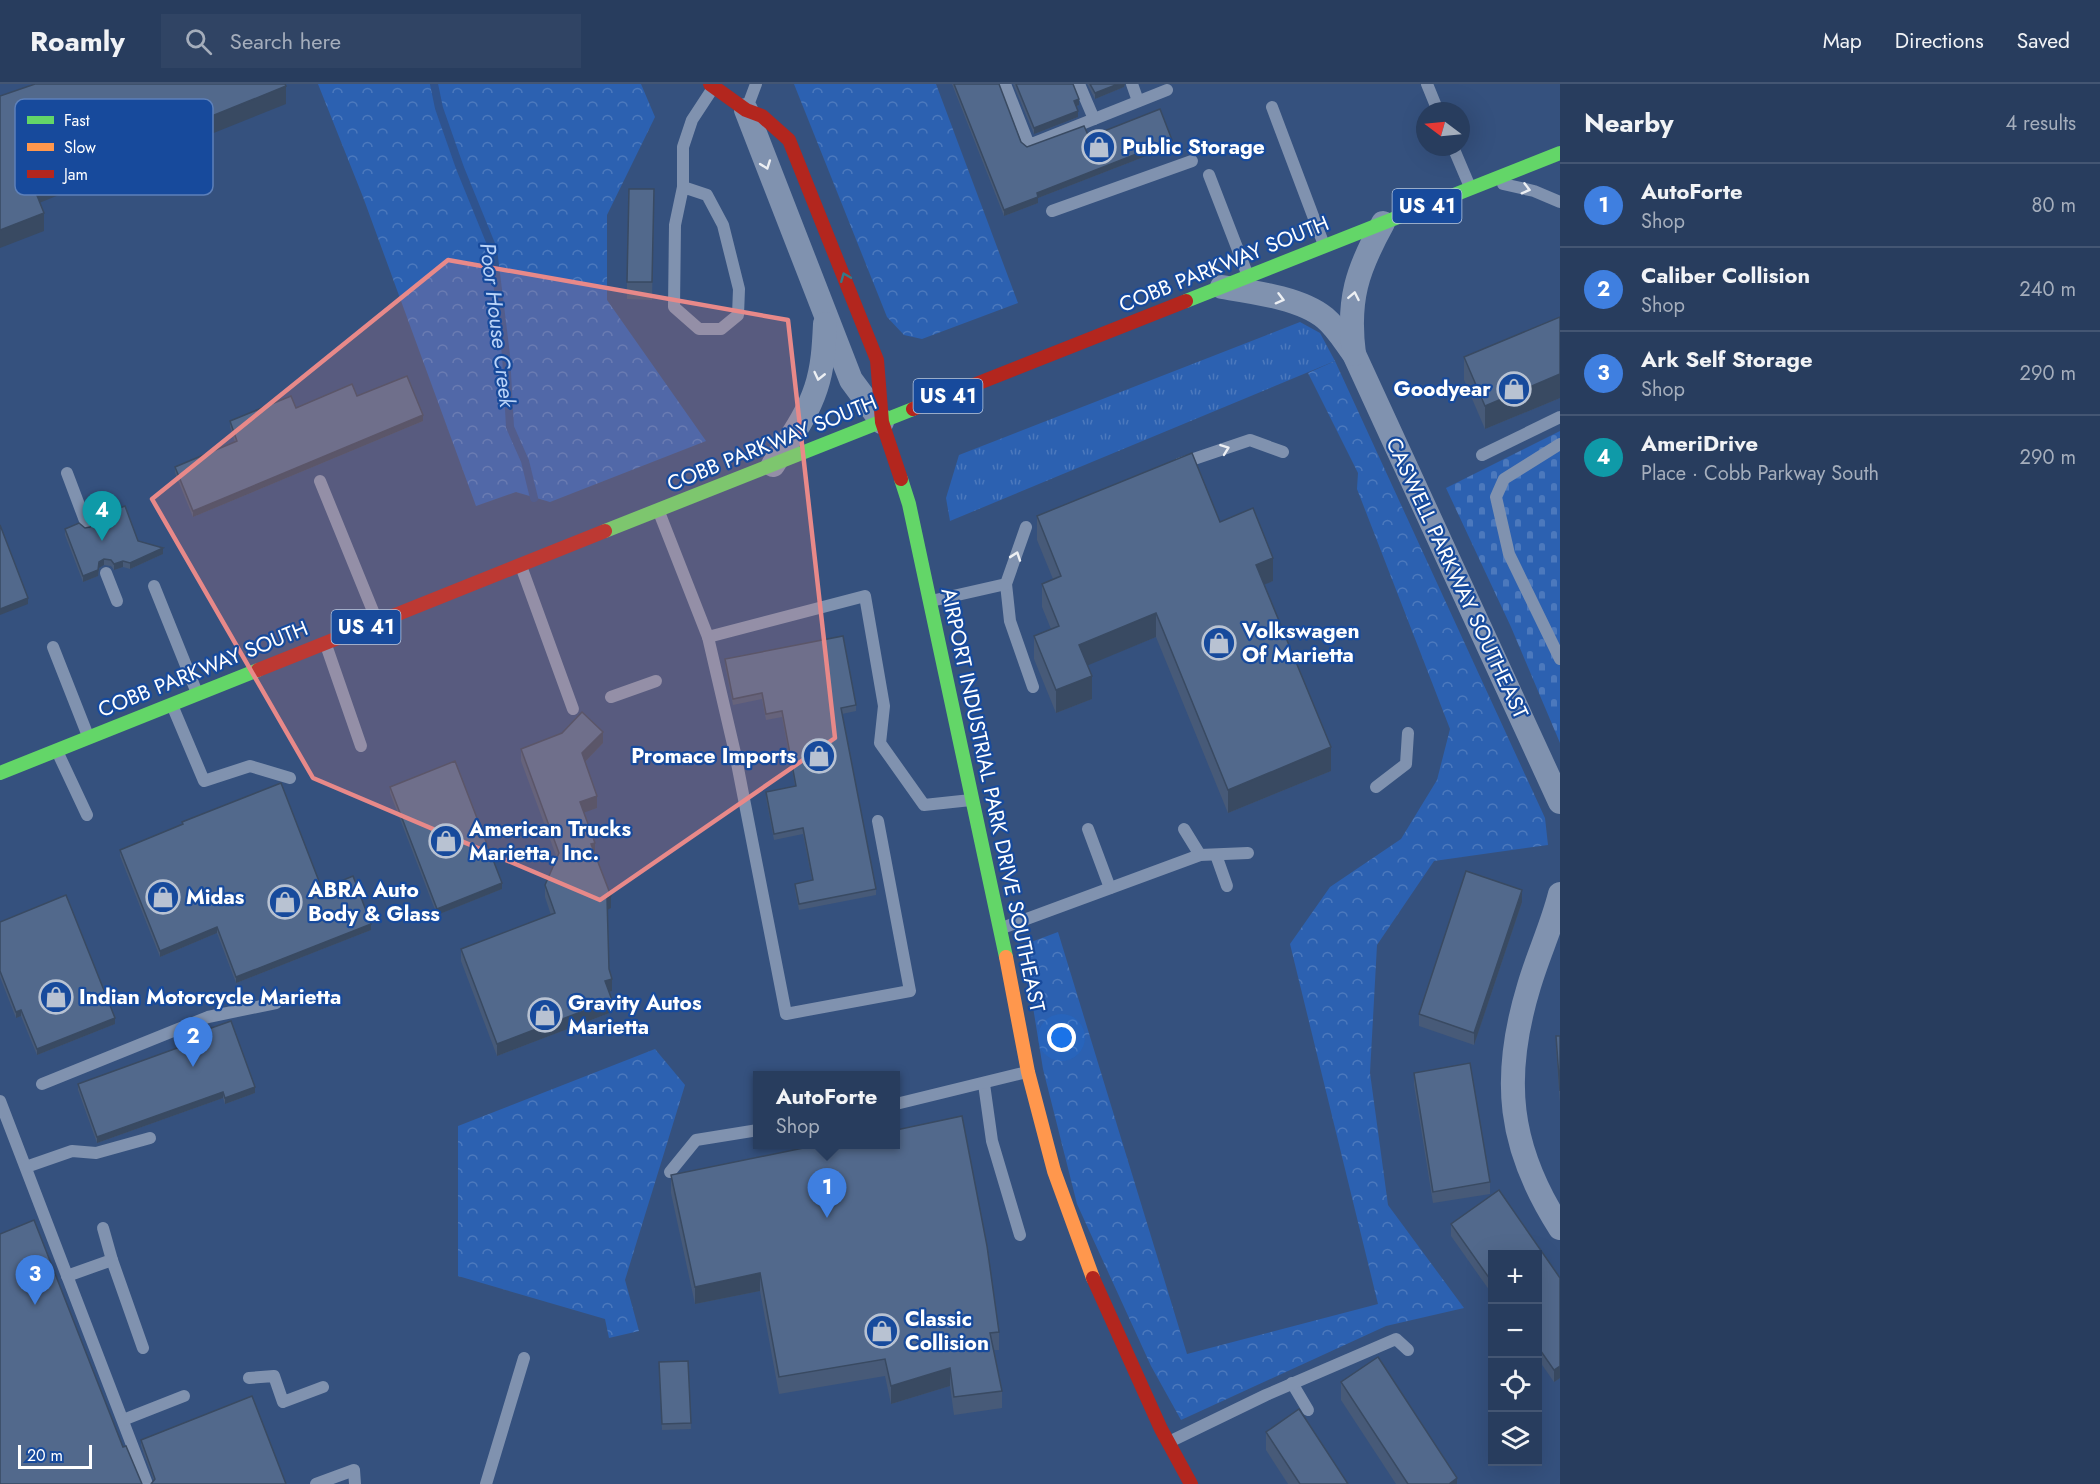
<!DOCTYPE html>
<meta charset="utf-8">
<style>
body{margin:0;font-family:Jost,sans-serif;background:#304464;color:#f1f3f6}
.controls{position:absolute;right:18px;bottom:18px;display:grid;overflow:hidden;border-radius:0px;box-shadow:0 6px 24px #0002}
.controls button{width:54px;height:54px;display:grid;place-items:center;padding:0;border:0;border-bottom:2px solid #445673;background:#283d5e;color:#f1f3f6;font:30px sans-serif}
.compass{position:absolute;left:1416px;top:18px;width:54px;height:54px;border-radius:50%;background:#283d5e;box-shadow:0 6px 24px #0002;rotate:286deg}
.scale{position:absolute;left:18px;bottom:15px;width:74px;box-sizing:border-box;padding-left:6px;border:3px solid #fff;border-top:0;font-size:16px;line-height:21px;white-space:nowrap;color:#fff;-webkit-text-stroke:4px #174a9c;paint-order:stroke}
.you{position:absolute;left:1062px;top:954px;width:21px;height:21px;margin:-15px;border:4px solid #fff;border-radius:50%;background:#1a73e8;box-shadow:0 0 0 9px #1a73e833}
.badge{display:grid;place-items:center;width:39px;height:39px;border-radius:50%;background:#8c9099;color:#fff;font-size:20px;font-weight:700}
.pin{position:absolute;translate:-50% -50px;filter:drop-shadow(0 2px 3px #0008)}
.pin::after{content:'';position:absolute;top:32px;width:21px;height:18px;background:inherit;clip-path:polygon(0 0,100% 0,50% 100%)}
.popup{position:absolute;left:753px;top:987px;width:147px;height:78px;box-sizing:border-box;display:grid;place-content:center;border-radius:0px;background:#283d5e;filter:drop-shadow(0 2px 4px #0005);font-size:20px;white-space:nowrap;color:#a5aebc}
.popup b{font-size:22px;color:#f1f3f6}
.popup::after{content:'';position:absolute;left:50%;top:100%;margin-left:-12px;border:12px solid transparent;border-top-color:#283d5e}
.list{margin:0;padding:0;list-style:none}
h2{display:flex;justify-content:space-between;align-items:center;height:78px;margin:0;padding:0 24px;font-size:26px}
h2 small{font-size:20px;font-weight:400;color:#a5aebc}
.list li{display:grid;grid-template-columns:39px 1fr auto;gap:18px;align-items:center;box-sizing:border-box;height:84px;padding:0 24px;border-top:2px solid #445673}
.list b{display:block;font-size:22px;white-space:nowrap}
.list p{margin:0;font-size:20px;white-space:nowrap;color:#a5aebc}
.list em{font-size:20px;font-style:normal;color:#a5aebc}
.icon{flex:none;width:33px;height:33px;fill:none;stroke:currentColor;stroke-width:2;stroke-linecap:round;stroke-linejoin:round}
.map{position:relative;flex:none;width:1560px;height:1400px;overflow:hidden}
header{display:flex;align-items:center;gap:36px;box-sizing:border-box;height:84px;padding:0 30px;background:#283d5e;border-bottom:2px solid #445673}
header strong{font-size:28px}
nav{display:flex;gap:33px;margin-inline-start:auto;font-size:21px}
.search{width:420px;height:54px;background:#304464;display:flex;align-items:center;gap:15px;box-sizing:border-box;padding:0 21px;border-radius:0px;color:#a5aebc;font-size:22px}
main{display:flex}
aside{flex:1;background:#283d5e}
.map>svg:first-child{display:block}
.grass{fill:url(#grass-tufts)}
.forest{fill:url(#forest-crowns)}
.cemetery{fill:url(#cemetery-stones)}
.lines{fill:none;stroke-linecap:round;stroke-linejoin:round}
.stream{stroke:#2f538e;stroke-width:8}
.lane{stroke:#8092af;stroke-width:12}
.street{stroke:#8092af;stroke-width:24}
.fast{stroke:#63d668;stroke-width:14}
.slow{stroke:#ff974d;stroke-width:14}
.jam{stroke:#b3261e;stroke-width:14}
.wall{fill:#475a78}
.shaded-wall{fill:#394a62}
.building{fill:#52698c;stroke:#394a62;stroke-width:1.5}
.oneway{stroke:#eceff3}
.oneway2{stroke:#327b8a}
.marked{fill:#e88989;fill-opacity:0.2;stroke:#e88989;stroke-width:4.5;stroke-linejoin:round}
.labels{text-anchor:middle;dominant-baseline:central;stroke-width:4.5;stroke-linejoin:round;paint-order:stroke}
.shield{fill:#174a9c;stroke:#b9c9e1;stroke-width:1.5}
.shield-label{font-size:20px;font-weight:bold;fill:#fff}
.poi-label{font-size:21px;font-weight:bold;fill:#fff;stroke:#174a9c;text-anchor:start}
.street-label{font-size:21px;fill:#fff;stroke:#174a9c}
.water-label{font-size:22px;font-style:italic;fill:#bbd4f8;stroke:#174a9c}
.key{fill:#174a9c;stroke:#5d80ba;stroke-width:1.5}
.key-label{font-size:16px;fill:#fff}
</style>
<header>
<strong>Roamly</strong>
<div class="search"><svg class="icon" aria-label="search" viewBox="0 0 24 24"><circle cx="10" cy="10" r="6"/><path d="M15 15l6 6"/></svg>Search here</div>
<nav><a>Map</a><a>Directions</a><a>Saved</a></nav>
</header>
<main>
<div class="map">
<svg width="1560" height="1400" viewBox="0 0 1560 1400">
<defs>
<pattern id="grass-tufts" width="24" height="20" patternUnits="userSpaceOnUse" patternTransform="scale(1.5)"><rect width="24" height="20" fill="#2c61b1"/><path d="M3 7l-1-3M5 7V3M7 7l1-3M15 17l-1-3M17 17v-4M19 17l1-3" fill="none" stroke="#4c79bd"/></pattern>
<pattern id="forest-crowns" width="20" height="18" patternUnits="userSpaceOnUse" patternTransform="scale(1.5)"><rect width="20" height="18" fill="#2c61b1"/><path d="M2 6a3 3 0 1 1 6 0M12 15a3 3 0 1 1 6 0" fill="none" stroke="#4c79bd"/></pattern>
<pattern id="cemetery-stones" width="16" height="16" patternUnits="userSpaceOnUse" patternTransform="scale(1.5)"><rect width="16" height="16" fill="#2c61b1"/><path d="M2 7V4a2 2 0 0 1 4 0v3zM10 15v-3a2 2 0 0 1 4 0v3z" fill="#4c79bd"/></pattern>
</defs>
<rect width="100%" height="100%" fill="#35517e"/>
<polygon class="grass" points="1300,238 1320,249 1335,277 950,437 946,414 959,371"/>
<g class="forest">
<polygon points="318,0 641,0 655,33 607,131 607,216 706,357 550,418 516,408 476,422 363,113"/>
<polygon points="794,0 936,0 1018,219 922,255 904,251 887,233"/>
<polygon points="1335,277 1545,734 1548,761 1434,777 1377,861 1370,989 1388,1121 1464,1224 1386,1242 1181,1336 1151,1282 1077,1120 1043,985 1023,861 1058,848 1187,1270 1378,1220 1290,860 1330,803 1401,755 1437,696 1450,645 1357,405 1358,389 1308,289"/>
<polygon points="655,965 685,1001 625,1196 639,1247 609,1254 605,1235 458,1192 458,1042"/>
</g>
<polygon class="cemetery" points="1560,347 1560,659 1511,543 1446,404"/>
<g class="lines">
<polyline class="stream" points="434,0 439,24 460,84 493,165 506,271 510,343 525,377 534,414"/>
<g class="lane">
<polyline points="1005,0 1029,61 1167,6"/>
<polyline points="1079,0 1094,35"/>
<polyline points="1132,0 1138,17"/>
<polyline points="1427,0 1438,27"/>
<polyline points="1272,23 1324,161"/>
<polyline points="747,24 756,0"/>
<polyline points="1453,63 1470,103"/>
<polyline points="1209,91 1248,192"/>
<polyline points="1503,100 1534,107 1560,118"/>
<polyline points="683,103 707,111 723,141 739,205 738,231 721,245 699,245 674,223 675,141 683,103 683,63 692,36 713,4"/>
<polyline points="1052,127 1192,77"/>
<polyline points="1560,360 1504,395 1496,413 1509,470 1560,575"/>
<polyline points="1482,371 1560,333"/>
<polyline points="1179,380 1250,356 1283,368"/>
<polyline points="67,389 87,442"/>
<polyline points="320,397 377,537"/>
<polyline points="659,428 708,553 865,512 884,622 880,659 924,721 971,716"/>
<polyline points="1026,443 1006,500 1010,537 1033,603"/>
<polyline points="521,482 573,625"/>
<polyline points="106,489 117,517"/>
<polyline points="154,502 197,609"/>
<polyline points="931,517 1006,500"/>
<polyline points="708,553 735,669 786,930 910,907 878,737"/>
<polyline points="326,561 361,662"/>
<polyline points="53,563 88,652"/>
<polyline points="611,613 656,597"/>
<polyline points="172,621 204,697 250,682 290,694"/>
<polyline points="57,667 87,731"/>
<polyline points="1376,703 1406,680 1408,649"/>
<polyline points="1088,745 1110,804"/>
<polyline points="1184,745 1200,771"/>
<polyline points="1216,771 1227,802"/>
<polyline points="1002,844 1200,771 1248,769"/>
<polyline points="42,1000 208,933 276,919"/>
<polyline points="984,1000 992,1057 1020,1151"/>
<polyline points="0,1017 147,1400"/>
<polyline points="896,1020 1027,988"/>
<polyline points="26,1083 72,1067 96,1069 150,1054"/>
<polyline points="670,1088 696,1056 758,1046"/>
<polyline points="103,1144 112,1176"/>
<polyline points="67,1192 112,1176 143,1264"/>
<polyline points="249,1294 274,1292 283,1318 323,1303"/>
<polyline points="1292,1299 1308,1326"/>
<polyline points="123,1336 184,1312"/>
<polyline points="1169,1358 1266,1311 1396,1255 1408,1266"/>
<polyline points="316,1400 354,1386 355,1400"/>
<polyline points="486,1400 524,1274"/>
</g>
<g class="street">
<polyline points="746,26 851,296 882,338"/>
<path d="M1222,203C1253,208 1301,214 1325,234C1337,244 1345,258 1354,270L1560,718"/>
<path d="M1354,270C1347,216 1357,186 1383,139"/>
<path d="M773,381C789,356 807,332 816,304C823,283 824,261 825,240"/>
<path d="M1560,810C1552,842 1538,871 1529,902C1501,994 1508,1063 1560,1144"/>
</g>
<g class="fast">
<polyline points="1186,217 1560,69"/>
<polyline points="901,395 909,420 1006,873"/>
<polyline points="605,447 913,325"/>
<polyline points="0,689 258,586"/>
</g>
<polyline class="slow" points="1006,873 1028,988 1054,1087 1093,1194"/>
<g class="jam">
<polyline points="710,0 746,26 762,32 789,56 877,276 882,338 901,395"/>
<polyline points="913,325 1186,217"/>
<polyline points="258,586 605,447"/>
<polyline points="1093,1194 1161,1345 1191,1400"/>
</g>
</g>
<g class="wall">
<polygon points="952,0 998,0 1021,58 1027,63 1089,53 1172,62 1038,114 1038,119 1004,132"/>
<polygon points="1013,0 1073,0 1079,21 1076,23 1078,33 1034,50"/>
<polygon points="1087,0 1125,0 1124,3 1095,15"/>
<polygon points="654,123 652,216 627,215 627,198"/>
<polygon points="1560,233 1560,314 1485,345 1464,296 1464,273"/>
<polygon points="357,312 423,337 193,433 175,389 175,383 235,358 230,343 230,337"/>
<polygon points="1037,432 1220,438 1273,497 1264,500 1331,687 1228,729 1156,553 1087,581 1092,615 1056,629 1034,575 1034,552 1051,545 1042,523 1042,500 1053,495 1037,456"/>
<polygon points="85,444 138,457 163,470 130,485 123,483 114,486 111,482 104,481 99,484 98,492 83,498 65,451 65,445"/>
<polygon points="725,575 856,621 856,627 842,630 876,805 876,811 799,826 795,806 795,800 812,796 803,750 774,756 766,714 766,708 795,702 782,633 766,636 762,615 733,621 725,581"/>
<polygon points="603,659 585,678 597,724 584,728 611,824 608,825 609,885 612,907 609,908 612,928 497,972 461,877 461,865 551,831 545,813 545,801 557,774 521,677 521,665"/>
<polygon points="390,703 502,805 437,831 390,709"/>
<polygon points="182,738 322,805 371,846 236,899 217,849 160,873 120,772 120,766 182,740"/>
<polygon points="1522,818 1474,961 1419,942 1419,930"/>
<polygon points="0,838 115,940 37,971 21,932 16,934 0,893"/>
<polygon points="200,948 255,1009 225,1020 223,1014 97,1059 78,1006 78,1000 201,955"/>
<polygon points="1556,952 1560,952 1560,1019 1556,964"/>
<polygon points="1414,989 1490,1098 1490,1110 1433,1119 1414,1001"/>
<polygon points="671,1091 999,1248 999,1266 994,1266 1002,1307 1002,1324 954,1331 950,1302 891,1320 885,1292 779,1310 760,1207 695,1220 671,1109"/>
<polygon points="1499,1106 1560,1194 1560,1294 1554,1298 1538,1275 1538,1170 1492,1170 1492,1210 1451,1152 1451,1140"/>
<polygon points="688,1277 691,1345 662,1346 659,1278"/>
<polygon points="1341,1298 1457,1400 1396,1400 1341,1316"/>
<polygon points="1266,1348 1348,1400 1288,1400 1266,1366"/>
<polygon points="141,1356 286,1400 154,1397 141,1362"/>
</g>
<g class="shaded-wall">
<polygon points="1118,0 1125,0 1124,3 1095,15 1095,9"/>
<polygon points="286,2 286,20 34,121 34,104"/>
<polygon points="1079,15 1079,21 1074,23 1074,17"/>
<polygon points="1078,27 1078,33 1034,50 1034,44"/>
<polygon points="1172,56 1172,62 1038,114 1038,119 1004,132 1004,126 1037,109"/>
<polygon points="44,129 44,147 0,164 0,146"/>
<polygon points="1560,290 1560,314 1485,345 1485,322"/>
<polygon points="423,331 423,337 193,433 193,427"/>
<polygon points="163,464 163,470 130,485 130,479"/>
<polygon points="1273,474 1273,497 1256,504 1256,481"/>
<polygon points="104,475 104,481 99,484 98,492 83,498 83,492"/>
<polygon points="123,477 123,483 114,486 114,480"/>
<polygon points="28,514 28,520 0,531 0,525"/>
<polygon points="1156,529 1156,553 1079,585 1079,561"/>
<polygon points="1092,592 1092,615 1056,629 1056,606"/>
<polygon points="603,648 603,659 582,681 582,669"/>
<polygon points="1331,663 1331,687 1228,729 1228,706"/>
<polygon points="597,712 597,724 580,730 580,718"/>
<polygon points="595,759 595,771 591,760"/>
<polygon points="502,799 502,805 437,831 437,825"/>
<polygon points="1522,806 1522,818 1474,961 1474,949"/>
<polygon points="611,812 611,824 607,826 607,814"/>
<polygon points="371,840 371,846 236,899 236,893"/>
<polygon points="217,843 217,849 160,873 160,867"/>
<polygon points="612,895 612,907 605,909 605,897"/>
<polygon points="612,916 612,928 497,972 497,960"/>
<polygon points="21,926 21,932 16,934 16,928"/>
<polygon points="115,934 115,940 37,971 37,965"/>
<polygon points="255,1003 255,1009 225,1020 225,1014"/>
<polygon points="223,1008 223,1014 97,1059 97,1053"/>
<polygon points="760,1189 760,1207 695,1220 695,1203"/>
<polygon points="1560,1282 1560,1294 1554,1298 1554,1286"/>
<polygon points="950,1284 950,1302 891,1320 891,1302"/>
<polygon points="1457,1394 1457,1400 1449,1400"/>
</g>
<g class="building">
<polygon points="35,0 285,0 286,2 34,104 44,129 0,146 0,12"/>
<polygon points="954,0 999,0 1021,58 1027,63 1084,42 1089,53 1160,25 1172,56 1037,109 1038,113 1004,126"/>
<polygon points="1016,0 1073,0 1079,15 1074,17 1078,27 1034,44"/>
<polygon points="1090,0 1118,0 1095,9"/>
<polygon points="629,105 654,105 652,198 627,198"/>
<polygon points="1560,233 1560,290 1485,322 1464,273"/>
<polygon points="407,292 423,331 193,427 175,383 237,357 230,337 291,312 296,324 352,300 357,312"/>
<polygon points="1192,369 1220,438 1253,424 1273,474 1256,481 1331,663 1228,706 1156,529 1079,561 1092,592 1056,606 1034,552 1059,542 1042,500 1061,492 1037,432"/>
<polygon points="125,422 138,457 163,464 130,479 123,477 114,480 111,476 104,475 99,478 98,486 83,492 65,445 79,439 85,444 90,443 95,438 95,433"/>
<polygon points="0,441 28,514 0,525"/>
<polygon points="843,552 856,621 841,624 876,805 799,820 795,800 813,796 803,744 774,750 766,708 796,702 782,627 766,630 762,609 733,615 725,575"/>
<polygon points="582,628 603,648 582,669 597,712 580,718 595,759 591,760 611,812 607,814 609,885 612,895 605,897 612,916 497,960 461,865 555,829 545,801 559,769 521,665 562,649"/>
<polygon points="455,677 502,799 437,825 390,703"/>
<polygon points="281,699 322,805 353,792 371,840 236,893 217,843 160,867 120,766 183,740 182,738"/>
<polygon points="1466,787 1522,806 1474,949 1419,930"/>
<polygon points="66,811 115,934 37,965 21,926 16,928 0,887 0,838"/>
<polygon points="231,937 255,1003 225,1014 223,1008 97,1053 78,1000 202,955 200,948"/>
<polygon points="1556,952 1560,952 1560,1007"/>
<polygon points="1470,979 1490,1098 1433,1108 1414,989"/>
<polygon points="962,1032 987,1162 999,1248 990,1249 1002,1307 954,1313 950,1284 891,1302 885,1275 779,1293 760,1189 695,1203 671,1091 823,1060 896,1060 896,1046"/>
<polygon points="1499,1106 1560,1194 1560,1282 1554,1286 1538,1263 1538,1170 1492,1170 1492,1198 1451,1140"/>
<polygon points="34,1136 123,1363 126,1362 142,1400 0,1400 0,1150"/>
<polygon points="1378,1273 1457,1394 1449,1400 1408,1400 1341,1298"/>
<polygon points="688,1277 691,1339 662,1340 659,1278"/>
<polygon points="252,1312 286,1400 151,1400 155,1395 141,1356"/>
<polygon points="1299,1325 1348,1400 1300,1400 1266,1348"/>
</g>
<defs><path id="oneway-chevron" d="M-2-3.5L2.5 0L-2 3.5" fill="none" stroke-width="1.6" stroke-linecap="round" stroke-linejoin="round" transform="scale(1.5)"/></defs>
<g class="oneway">
<use href="#oneway-chevron" transform="translate(766 81) rotate(70)"/>
<use href="#oneway-chevron" transform="translate(1526 105) rotate(15)"/>
<use href="#oneway-chevron" transform="translate(1354 212) rotate(-79)"/>
<use href="#oneway-chevron" transform="translate(1280 215) rotate(15)"/>
<use href="#oneway-chevron" transform="translate(819 292) rotate(103)"/>
<use href="#oneway-chevron" transform="translate(1225 365) rotate(-20)"/>
<use href="#oneway-chevron" transform="translate(1016 472) rotate(-71)"/>
</g>
<use class="oneway2" href="#oneway-chevron" transform="translate(845 193) rotate(-112)"/>
<path class="marked" d="M448,176L788,236L835,654L600,816L313,694L152,415Z"/>
<defs>
<g id="shop-ring" transform="scale(1.725)"><circle r="9.5" fill="#174a9c" stroke="#b8c2d2" stroke-width="1.5"/><path d="M-5-2.5h2.3a2.7 3.5 0 0 1 5.4 0H5L5.5 6h-11ZM-1.5-2.5h3a1.5 2.3 0 0 0-3 0Z" fill="#b8c2d2"/></g>
</defs>
<g fill-rule="evenodd">
<use href="#shop-ring" x="1099" y="63"/>
<use href="#shop-ring" x="1514" y="305"/>
<use href="#shop-ring" x="1219" y="559"/>
<use href="#shop-ring" x="819" y="672"/>
<use href="#shop-ring" x="446" y="757"/>
<use href="#shop-ring" x="163" y="813"/>
<use href="#shop-ring" x="285" y="818"/>
<use href="#shop-ring" x="56" y="913"/>
<use href="#shop-ring" x="545" y="931"/>
<use href="#shop-ring" x="882" y="1247"/>
</g>
<g class="labels">
<g class="shield">
<rect x="1392.5" y="105" width="69" height="34" rx="4.5"/>
<rect x="913.5" y="295" width="69" height="34" rx="4.5"/>
<rect x="331.5" y="526" width="69" height="34" rx="4.5"/>
</g>
<g class="shield-label">
<text x="1427" y="122">US 41</text>
<text x="948" y="312">US 41</text>
<text x="366" y="543">US 41</text>
</g>
<g class="poi-label">
<text x="1122" y="63">Public Storage</text>
<text x="1491" y="305" text-anchor="end">Goodyear</text>
<text x="1242" y="547">Volkswagen<tspan x="1242" dy="24">Of Marietta</tspan></text>
<text x="796" y="672" text-anchor="end">Promace Imports</text>
<text x="469" y="745">American Trucks<tspan x="469" dy="24">Marietta, Inc.</tspan></text>
<text x="308" y="806">ABRA Auto<tspan x="308" dy="24">Body &amp; Glass</tspan></text>
<text x="186" y="813">Midas</text>
<text x="79" y="913">Indian Motorcycle Marietta</text>
<text x="568" y="919">Gravity Autos<tspan x="568" dy="24">Marietta</tspan></text>
<text x="905" y="1235">Classic<tspan x="905" dy="24">Collision</tspan></text>
</g>
<g class="street-label">
<text transform="translate(1224 180) rotate(-22)">COBB PARKWAY SOUTH</text>
<text transform="translate(772 359) rotate(-22)">COBB PARKWAY SOUTH</text>
<text transform="translate(1457 494) rotate(65)">CASWELL PARKWAY SOUTHEAST</text>
<text transform="translate(203 585) rotate(-22)">COBB PARKWAY SOUTH</text>
<text transform="translate(993 716) rotate(78)">AIRPORT INDUSTRIAL PARK DRIVE SOUTHEAST</text>
</g>
<g class="water-label">
<text transform="translate(498 241) rotate(83)">Poor House Creek</text>
</g>
</g>
<rect x="15" y="15" width="198" height="96" rx="9" class="key"/>
<rect x="27" y="32" width="27" height="8" fill="#63d668"/>
<rect x="27" y="59" width="27" height="8" fill="#ff974d"/>
<rect x="27" y="86" width="27" height="8" fill="#b3261e"/>
<g class="key-label">
<text x="64" y="42">Fast</text>
<text x="64" y="69">Slow</text>
<text x="64" y="96">Jam</text>
</g>
</svg>
<div class="controls">
<button>+</button>
<button>−</button>
<button><svg class="icon" aria-label="locate" viewBox="0 0 24 24"><circle cx="12" cy="12" r="6"/><path d="M12 2v4M12 18v4M2 12h4M18 12h4"/></svg></button>
<button><svg class="icon" aria-label="layers" viewBox="0 0 24 24"><path d="M12 4l9 5-9 5-9-5zM3 14l9 5 9-5"/></svg></button>
</div>
<svg class="compass" viewBox="-18 -18 36 36"><path d="M0-13l5 13h-10z" fill="#e53935"/><path d="M0 13l5-13h-10z" fill="#a5aebc"/></svg>
<div class="scale">20 m</div>
<div class="you"></div>
<div class="pin badge" style="left:827px;top:1134px;background:#3f7fe0">1</div>
<div class="popup"><b>AutoForte</b>Shop</div>
<div class="pin badge" style="left:193px;top:983px;background:#3f7fe0">2</div>
<div class="pin badge" style="left:35px;top:1221px;background:#3f7fe0">3</div>
<div class="pin badge" style="left:102px;top:457px;background:#0f9aa8">4</div>
</div>
<aside>
<h2>Nearby<small>4 results</small></h2>
<ul class="list">
<li><span class="badge" style="background:#3f7fe0">1</span><div><b>AutoForte</b><p>Shop</p></div><em>80 m</em></li>
<li><span class="badge" style="background:#3f7fe0">2</span><div><b>Caliber Collision</b><p>Shop</p></div><em>240 m</em></li>
<li><span class="badge" style="background:#3f7fe0">3</span><div><b>Ark Self Storage</b><p>Shop</p></div><em>290 m</em></li>
<li><span class="badge" style="background:#0f9aa8">4</span><div><b>AmeriDrive</b><p>Place · Cobb Parkway South</p></div><em>290 m</em></li>
</ul>
</aside>
</main>
